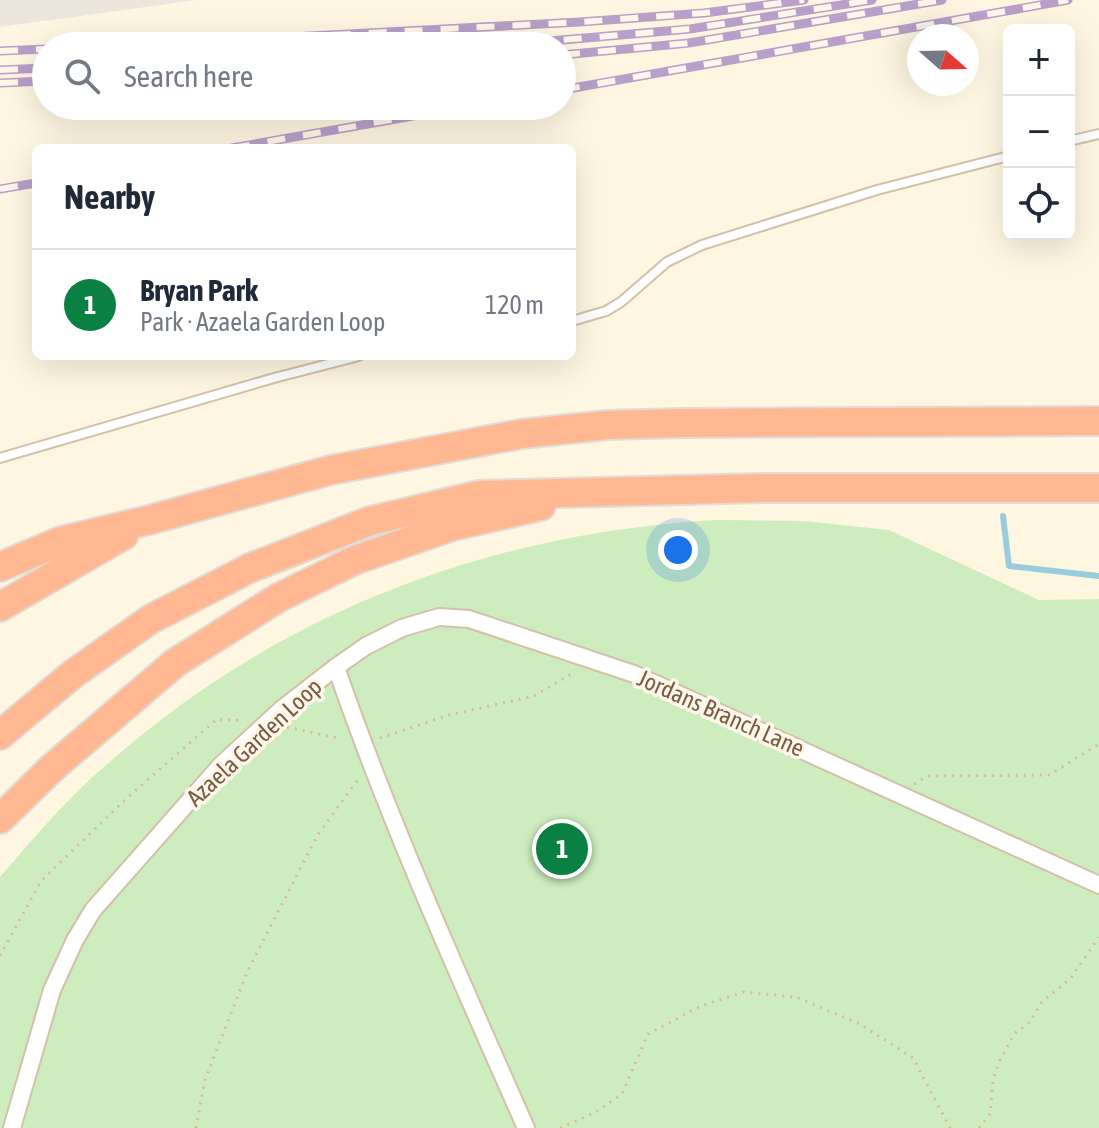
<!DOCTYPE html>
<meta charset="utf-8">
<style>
body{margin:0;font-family:"Asap Condensed",sans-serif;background:#f6f6f7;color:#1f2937}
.controls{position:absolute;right:24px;top:24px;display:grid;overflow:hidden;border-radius:12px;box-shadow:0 8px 32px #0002}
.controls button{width:72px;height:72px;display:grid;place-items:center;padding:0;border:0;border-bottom:2px solid #e0e1e3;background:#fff;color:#1f2937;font:40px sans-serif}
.compass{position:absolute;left:907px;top:24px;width:72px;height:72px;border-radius:50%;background:#fff;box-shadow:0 8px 32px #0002;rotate:110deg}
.you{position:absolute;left:678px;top:550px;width:28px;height:28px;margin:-20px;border:6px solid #fff;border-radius:50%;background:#1a73e8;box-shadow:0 0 0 12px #1a73e833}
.badge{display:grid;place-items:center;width:52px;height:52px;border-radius:50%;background:#0b8043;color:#fff;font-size:26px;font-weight:700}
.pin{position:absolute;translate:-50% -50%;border:4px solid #fff;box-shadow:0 2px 8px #0006}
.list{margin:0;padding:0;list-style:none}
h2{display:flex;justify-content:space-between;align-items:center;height:104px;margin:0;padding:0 32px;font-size:34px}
h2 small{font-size:26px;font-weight:400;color:#747a83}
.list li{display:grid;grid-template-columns:52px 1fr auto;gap:24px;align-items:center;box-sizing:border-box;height:112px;padding:0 32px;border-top:2px solid #e0e1e3}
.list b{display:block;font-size:30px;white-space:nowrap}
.list p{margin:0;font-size:26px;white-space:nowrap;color:#747a83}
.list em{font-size:26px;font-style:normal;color:#747a83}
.icon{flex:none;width:44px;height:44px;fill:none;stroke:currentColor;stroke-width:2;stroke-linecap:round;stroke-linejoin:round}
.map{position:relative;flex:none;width:1099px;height:1128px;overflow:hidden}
.search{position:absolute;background:#fff;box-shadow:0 8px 32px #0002;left:32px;top:32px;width:544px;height:88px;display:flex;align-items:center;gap:20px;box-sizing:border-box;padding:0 28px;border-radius:44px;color:#747a83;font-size:30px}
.panel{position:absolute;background:#fff;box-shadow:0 8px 32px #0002;left:32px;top:144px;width:544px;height:216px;border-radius:12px}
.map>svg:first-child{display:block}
.industrial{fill:#ede6dd}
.green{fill:#ceedbe}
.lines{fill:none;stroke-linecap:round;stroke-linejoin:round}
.stream{stroke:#9cd;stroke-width:6}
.lane-casing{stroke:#d3c0a9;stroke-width:12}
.street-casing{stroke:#d3c0a9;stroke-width:20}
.highway-casing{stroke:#e1dbd6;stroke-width:32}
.path{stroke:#dbb999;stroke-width:3;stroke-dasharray:2 6;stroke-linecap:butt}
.lane{stroke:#fff;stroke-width:8}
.street{stroke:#fff;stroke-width:16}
.highway{stroke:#ffb892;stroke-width:28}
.rail-casing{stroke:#b99fc9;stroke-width:9}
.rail{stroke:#fff8ea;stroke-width:6;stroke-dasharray:18;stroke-linecap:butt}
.labels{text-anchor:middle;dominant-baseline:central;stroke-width:7;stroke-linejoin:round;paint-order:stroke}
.street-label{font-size:24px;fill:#785c45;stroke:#fff8ea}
</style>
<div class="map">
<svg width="1099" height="1128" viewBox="0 0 1099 1128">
<rect width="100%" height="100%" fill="#fef6e1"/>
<polygon class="industrial" points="0,0 197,0 0,27"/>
<path class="green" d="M715,520L804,521L889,530L1039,600L1099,599V1128H0V877C27,846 53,815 82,787C258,621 475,534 715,520Z"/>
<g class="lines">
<polyline class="stream" points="1003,516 1009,566 1099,576"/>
<g class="lane-casing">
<g id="lane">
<polyline points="1069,141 1099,134"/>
<polyline points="572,321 606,311 621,302 667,262 702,245 877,190 1009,156"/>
<polyline points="0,458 274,378 359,356"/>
</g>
</g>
<g class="street-casing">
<g id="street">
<polyline points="336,667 366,646 402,628 439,617 469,619 634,674 1099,885"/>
<path d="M12,1128L52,990L75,940L93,910L221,765L283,708L336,667C390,824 459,976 526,1128"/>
</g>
</g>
<g class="highway-casing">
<g id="highway">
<polyline points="0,567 61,541 149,520 331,470 521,434 607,425 680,423 1099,421"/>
<polyline points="0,607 124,535"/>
<polyline points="0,735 73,674 151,619 250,568 370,521 479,495 764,488 1099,488"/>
<polyline points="0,819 51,769 175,663 278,598 355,560 453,526 541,506"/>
</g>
</g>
<g class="path">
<polyline points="287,727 342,739"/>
<polyline points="380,738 449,715 534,696 573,673"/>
<polyline points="914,784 928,776 1049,775 1099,744"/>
<polyline points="0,956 41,881 126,799 217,719 244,721"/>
<polyline points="196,1128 205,1080 248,970 317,836 359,778"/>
<polyline points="560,1128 596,1112 622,1094 648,1034 701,1006 743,992 796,997 860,1024 913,1058 950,1128"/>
<polyline points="979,1128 990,1114 993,1080 999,1062 1014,1034 1030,1022 1042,1002 1070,979 1099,937"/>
</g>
<use href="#lane" class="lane"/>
<use href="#street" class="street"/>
<use href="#highway" class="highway"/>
<g class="rail-casing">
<g id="rail">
<polyline points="117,46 580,22 704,13 804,0"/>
<polyline points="492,46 690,29 872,0"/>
<polyline points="0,51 46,49"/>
<polyline points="562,55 689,43 942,0"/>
<polyline points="0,70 46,68"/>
<polyline points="0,83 46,81"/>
<polyline points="562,90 1068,0"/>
<polyline points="232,148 469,106"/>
<polyline points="0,189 36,183"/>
</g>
</g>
<use href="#rail" class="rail"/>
</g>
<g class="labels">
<g class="street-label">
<text transform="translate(721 713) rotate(24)">Jordans Branch Lane</text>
<text transform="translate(254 742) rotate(-43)">Azaela Garden Loop</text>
</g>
</g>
</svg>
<div class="controls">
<button>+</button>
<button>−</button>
<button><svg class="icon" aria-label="locate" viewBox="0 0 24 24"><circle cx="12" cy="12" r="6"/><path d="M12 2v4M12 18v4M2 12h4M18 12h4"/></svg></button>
</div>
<svg class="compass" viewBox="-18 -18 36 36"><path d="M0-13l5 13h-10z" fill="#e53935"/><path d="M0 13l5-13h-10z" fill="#747a83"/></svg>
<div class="you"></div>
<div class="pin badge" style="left:562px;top:849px">1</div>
<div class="search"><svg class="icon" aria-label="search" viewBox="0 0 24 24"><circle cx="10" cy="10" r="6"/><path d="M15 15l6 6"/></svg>Search here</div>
<section class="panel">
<h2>Nearby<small></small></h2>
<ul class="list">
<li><span class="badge">1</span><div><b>Bryan Park</b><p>Park · Azaela Garden Loop</p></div><em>120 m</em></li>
</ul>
</section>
</div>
